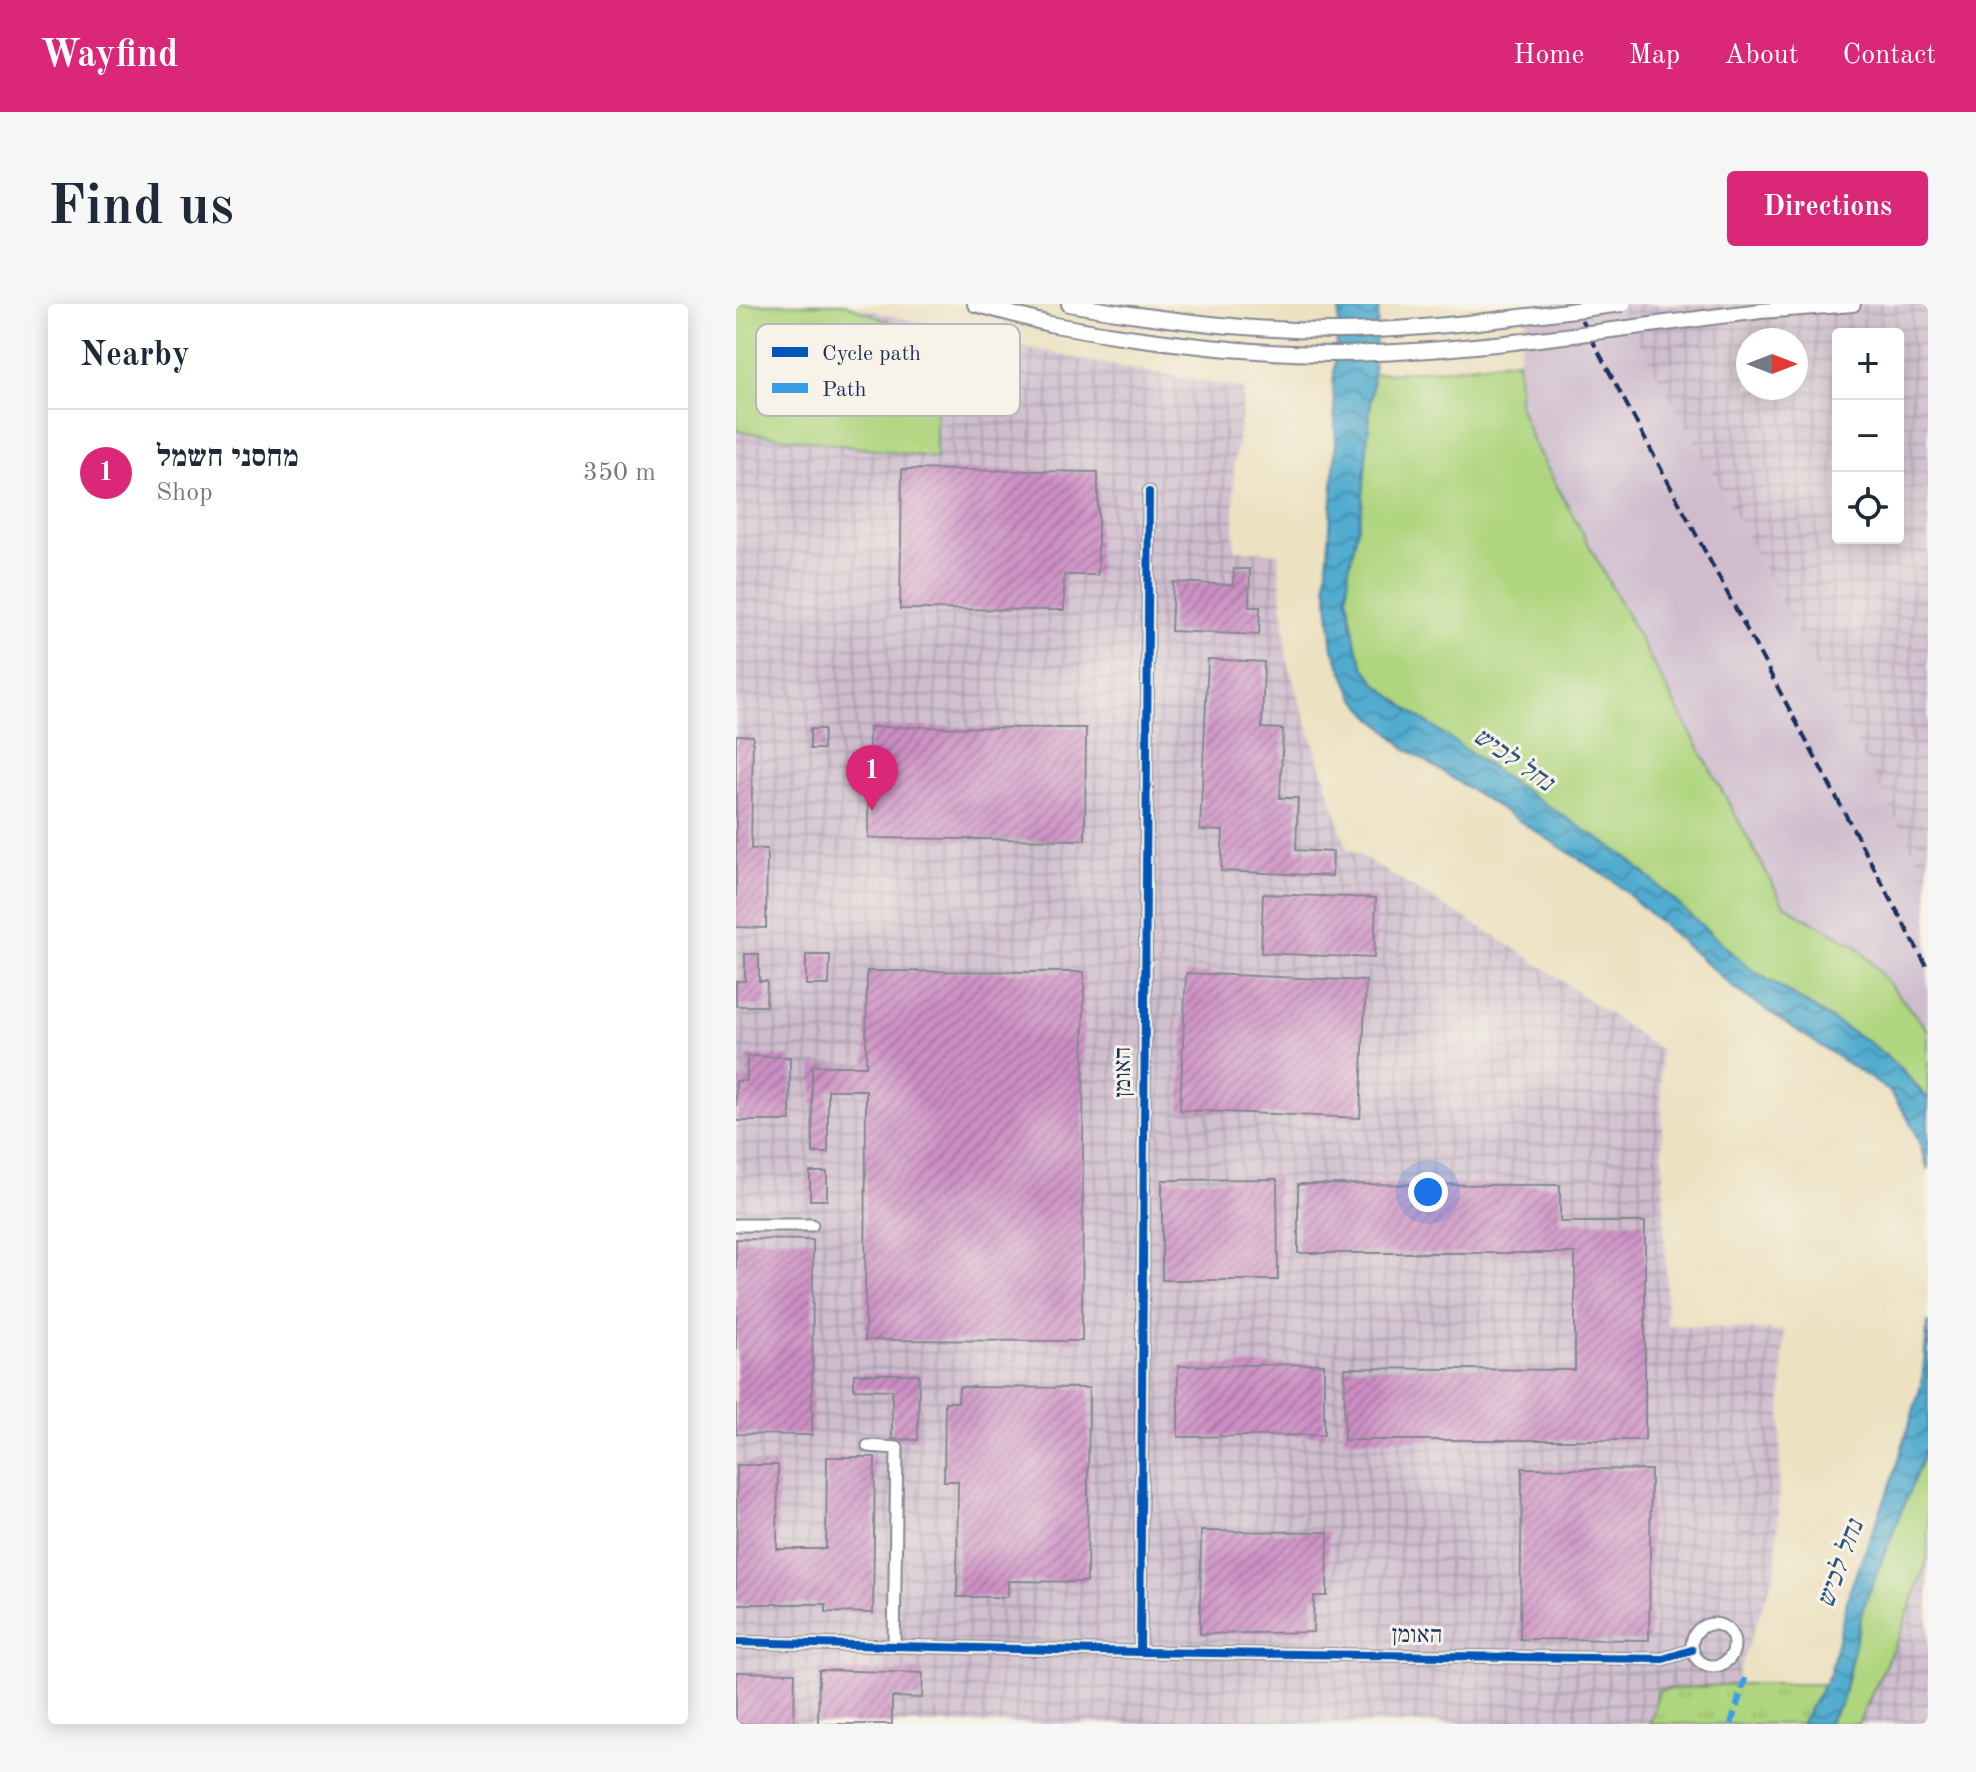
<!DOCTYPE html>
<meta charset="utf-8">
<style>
body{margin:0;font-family:"Old Standard TT","Frank Ruhl Libre",serif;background:#f6f6f7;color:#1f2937}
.controls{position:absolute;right:24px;top:24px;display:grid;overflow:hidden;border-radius:8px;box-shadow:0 4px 20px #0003}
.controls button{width:72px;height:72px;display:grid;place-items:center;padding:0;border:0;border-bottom:2px solid #e0e1e3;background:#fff;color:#1f2937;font:40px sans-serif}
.compass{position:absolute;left:1000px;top:24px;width:72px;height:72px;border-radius:50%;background:#fff;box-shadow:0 4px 20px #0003;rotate:90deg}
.you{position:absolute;left:692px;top:888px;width:28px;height:28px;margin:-20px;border:6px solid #fff;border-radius:50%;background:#1a73e8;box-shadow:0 0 0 12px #1a73e833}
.badge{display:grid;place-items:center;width:52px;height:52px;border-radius:50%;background:#db2777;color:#fff;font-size:26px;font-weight:700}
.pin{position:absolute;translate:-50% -66px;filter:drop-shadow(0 2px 4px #0008)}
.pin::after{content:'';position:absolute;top:42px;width:28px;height:24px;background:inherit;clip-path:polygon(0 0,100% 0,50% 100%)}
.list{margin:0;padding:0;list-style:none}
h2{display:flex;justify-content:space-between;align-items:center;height:104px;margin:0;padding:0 32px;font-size:34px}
h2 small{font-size:26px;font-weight:400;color:#747a83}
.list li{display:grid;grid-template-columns:52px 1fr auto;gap:24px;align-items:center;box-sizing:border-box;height:128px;padding:0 32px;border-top:2px solid #e0e1e3}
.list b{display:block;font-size:30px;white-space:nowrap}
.list p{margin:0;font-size:26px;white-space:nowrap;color:#747a83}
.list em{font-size:26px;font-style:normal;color:#747a83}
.icon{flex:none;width:44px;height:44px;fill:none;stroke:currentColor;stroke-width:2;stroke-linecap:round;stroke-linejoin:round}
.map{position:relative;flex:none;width:1192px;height:1420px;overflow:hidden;border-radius:8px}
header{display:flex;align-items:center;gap:48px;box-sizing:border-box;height:112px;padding:0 40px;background:#db2777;color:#fff}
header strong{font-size:38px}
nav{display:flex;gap:44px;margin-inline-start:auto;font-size:28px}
.intro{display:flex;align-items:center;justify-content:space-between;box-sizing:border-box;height:192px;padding:0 48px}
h1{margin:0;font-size:56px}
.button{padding:20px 36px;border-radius:8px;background:#db2777;color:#fff;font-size:28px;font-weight:700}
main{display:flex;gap:48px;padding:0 48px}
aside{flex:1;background:#fff;border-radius:8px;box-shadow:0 4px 20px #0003}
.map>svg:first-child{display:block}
.industrial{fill:url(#industrial-grid);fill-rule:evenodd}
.railway{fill:#cfbdce}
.grass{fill:#afd57e;stroke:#65826e;stroke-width:2}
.park{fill:url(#park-tufts);stroke:#65826e;stroke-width:2}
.water{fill:url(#water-waves);stroke:#366e96;stroke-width:2}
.building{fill:url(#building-hatch)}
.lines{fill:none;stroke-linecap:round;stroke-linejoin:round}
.street-casing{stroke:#848890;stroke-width:15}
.secondary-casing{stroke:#848890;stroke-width:18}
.street{stroke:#fff;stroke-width:11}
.secondary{stroke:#fff;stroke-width:14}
.rail{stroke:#1b2f5e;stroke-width:4;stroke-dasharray:12 6;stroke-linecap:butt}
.secondary-bridge-casing{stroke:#848890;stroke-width:18;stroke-linecap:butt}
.secondary-bridge{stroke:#fff;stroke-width:14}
.quiet{stroke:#3b9de6;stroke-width:6;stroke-dasharray:12 6;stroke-linecap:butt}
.cycleway-casing{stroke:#f7f3e8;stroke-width:13}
.cycleway{stroke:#0057b8;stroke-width:8}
.labels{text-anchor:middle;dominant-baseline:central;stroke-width:6;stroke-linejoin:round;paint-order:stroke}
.street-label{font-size:24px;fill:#1b2f5e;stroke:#f7f3e8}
.water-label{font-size:26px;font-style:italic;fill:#2b5480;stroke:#f7f3e8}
.key{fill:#f7f3e8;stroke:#b5b8bf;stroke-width:2}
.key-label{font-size:22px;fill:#1b2f5e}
</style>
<header>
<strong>Wayfind</strong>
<nav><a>Home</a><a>Map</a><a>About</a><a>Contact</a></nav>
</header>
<div class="intro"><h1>Find us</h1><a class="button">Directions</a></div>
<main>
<aside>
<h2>Nearby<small></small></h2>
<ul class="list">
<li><span class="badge">1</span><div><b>מחסני חשמל</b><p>Shop</p></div><em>350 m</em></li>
</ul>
</aside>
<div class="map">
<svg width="1192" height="1420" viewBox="0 0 1192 1420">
<defs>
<pattern id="industrial-grid" width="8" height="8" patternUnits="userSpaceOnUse" patternTransform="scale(2)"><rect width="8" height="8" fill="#cfbdce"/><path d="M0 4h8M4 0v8" fill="none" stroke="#a79aaa"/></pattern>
<pattern id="park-tufts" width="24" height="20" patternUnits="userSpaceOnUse" patternTransform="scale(2)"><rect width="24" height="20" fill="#afd57e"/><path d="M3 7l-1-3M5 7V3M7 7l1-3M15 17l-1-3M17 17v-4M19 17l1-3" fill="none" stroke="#96b76f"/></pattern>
<pattern id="water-waves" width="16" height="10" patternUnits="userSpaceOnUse" patternTransform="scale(2)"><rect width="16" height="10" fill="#51accf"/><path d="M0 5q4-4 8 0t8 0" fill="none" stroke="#428cab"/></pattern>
<pattern id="building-hatch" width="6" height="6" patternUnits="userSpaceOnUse" patternTransform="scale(2)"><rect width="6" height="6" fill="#cc8ec3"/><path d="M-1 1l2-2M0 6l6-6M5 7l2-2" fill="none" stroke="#a574a2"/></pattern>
</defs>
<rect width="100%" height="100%" fill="#f7f3e8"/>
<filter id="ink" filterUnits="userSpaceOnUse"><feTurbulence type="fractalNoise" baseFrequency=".0125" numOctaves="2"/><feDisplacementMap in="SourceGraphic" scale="16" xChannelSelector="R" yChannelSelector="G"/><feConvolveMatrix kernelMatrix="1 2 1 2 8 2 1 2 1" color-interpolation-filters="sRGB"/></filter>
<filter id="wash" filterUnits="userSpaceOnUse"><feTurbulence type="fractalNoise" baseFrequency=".006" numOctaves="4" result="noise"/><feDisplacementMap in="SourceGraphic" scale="32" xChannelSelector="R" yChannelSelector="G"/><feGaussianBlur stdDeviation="1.8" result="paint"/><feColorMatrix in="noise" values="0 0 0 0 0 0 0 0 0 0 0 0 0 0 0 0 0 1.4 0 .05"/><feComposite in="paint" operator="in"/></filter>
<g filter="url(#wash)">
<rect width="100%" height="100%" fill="#ece1c1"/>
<g class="industrial">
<path d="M881,0H1192V576L976,168ZM1102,30H1162V234H1102ZM1012,36H1060V84H1012Z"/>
<polygon points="110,1 342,55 509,85 498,161 498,246 542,249 551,356 611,544 782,646 924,746 931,1021 1048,1027 1040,1266 998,1380 923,1386 914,1420 0,1420 0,127 200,154 200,37"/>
<polygon points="1192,1254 1192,1420 1122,1420 1165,1327"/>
</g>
<polygon class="railway" points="794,0 881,0 976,168 1192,576 1192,726 1121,642 1064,611 1047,599 796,136 783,100 782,56"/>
<g class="grass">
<polygon points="0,0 109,0 200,37 200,154 0,127"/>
<polygon points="782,56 783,100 796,136 1047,599 1064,611 1121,642 1192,726 1192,795 1165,765 1137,741 1012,663 889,552 780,481 676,408 641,380 628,363 620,341 611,292 613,265 626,203 637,70 711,65"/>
<polygon points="1192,1140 1192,1254 1165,1327 1122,1420 1091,1420 1106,1398 1127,1304"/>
</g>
<polygon class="park" points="998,1380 1088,1380 1065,1420 914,1420 923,1386"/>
<g class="water">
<path d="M604,0H643L626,203L613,265L611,292L620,341L628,363L641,380L676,408L780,481L889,552L1012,663L1137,741L1165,765L1192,795V866C1183,835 1173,811 1153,787L1000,686L876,576L669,444L636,413L618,393L597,345L590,278L600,138L597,81Z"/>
<polygon points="1192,1017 1192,1140 1127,1304 1106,1398 1091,1420 1065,1420 1094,1370 1113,1288 1156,1177 1186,1078"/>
</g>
<g id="blocks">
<g class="building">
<polygon points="166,165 362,168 362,271 328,271 328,306 164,305"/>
<polygon points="498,265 514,265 513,303 524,303 523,331 435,327 437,278 497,281"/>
<polygon points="472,355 528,358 526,424 547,425 544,494 562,494 560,546 597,548 596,572 485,567 487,527 464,526"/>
<polygon points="133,423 350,424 349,536 132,534"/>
<polygon points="74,425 88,425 87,445 74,445"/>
<polygon points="0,431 17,432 15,545 31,545 30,624 0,623"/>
<polygon points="527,590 640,594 638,654 525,649"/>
<polygon points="9,650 23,650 23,677 31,677 30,702 0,702 0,677 9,677"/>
<polygon points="70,651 94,651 93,681 70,681"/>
<polygon points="131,667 348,668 346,1037 129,1036 130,786 92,786 92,849 77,849 76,785 76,762 130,762"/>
<polygon points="450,669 630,677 624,814 444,806"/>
<polygon points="11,752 54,753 54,817 0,817 0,777 11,777"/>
<rect x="74" y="868" width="17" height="28"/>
<polygon points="541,875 542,976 426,976 426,876"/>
<polygon points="562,880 824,881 824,918 909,918 909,1136 608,1136 609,1064 839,1066 839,949 562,949"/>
<polygon points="0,935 77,936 76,1131 0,1130"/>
<polygon points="588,1060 588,1131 442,1133 442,1062"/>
<polygon points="118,1070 183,1070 182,1136 156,1135 156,1086 118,1085"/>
<polygon points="223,1083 353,1084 351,1278 272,1277 272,1293 221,1293 222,1177 208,1177 209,1098 222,1098"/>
<polygon points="91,1153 139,1153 137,1309 90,1308 90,1300 0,1300 1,1161 42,1161 41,1245 90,1245"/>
<polygon points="786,1164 915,1166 913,1336 784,1335"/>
<polygon points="465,1227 592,1228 591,1292 578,1292 577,1328 464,1330"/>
<polygon points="83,1366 187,1369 186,1394 156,1393 156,1420 82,1420"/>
<polygon points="0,1368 59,1369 58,1420 0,1420"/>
</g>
</g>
</g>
<g filter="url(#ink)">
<use href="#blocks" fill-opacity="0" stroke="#848890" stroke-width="2"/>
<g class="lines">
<g class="street-casing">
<g id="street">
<polyline points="0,921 76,921"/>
<polyline points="132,1142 161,1144 158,1342"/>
<circle cx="977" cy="1341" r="21"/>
<polyline points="0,1338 404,1348 927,1355 956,1346"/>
<polyline points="404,1348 413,188"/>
</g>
</g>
<g class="secondary-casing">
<g id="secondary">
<polyline points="239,0 313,20 371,30"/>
<polyline points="333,0 374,7"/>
<polyline points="1025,7 1117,0"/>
</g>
</g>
<use href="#street" class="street"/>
<use href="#secondary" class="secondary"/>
<polyline class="rail" points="837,0 1192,665"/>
<g class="secondary-bridge-casing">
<g id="secondary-bridge">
<path d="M374,7C462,20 549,30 637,26C721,23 804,10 887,0"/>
<path d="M371,30C460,43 548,53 638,49C765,44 897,22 1025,7"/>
</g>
</g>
<use href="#secondary-bridge" class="secondary-bridge"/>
<polyline class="quiet" points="995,1420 1011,1369"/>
<g class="cycleway-casing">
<g id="cycleway">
<polyline points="0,1338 404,1348 927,1355 956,1346"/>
<polyline points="404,1348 413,188"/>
</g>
</g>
<use href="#cycleway" class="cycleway"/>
</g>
</g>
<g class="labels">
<g class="street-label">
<text transform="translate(388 768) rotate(-90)">האומן</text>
<text transform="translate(681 1332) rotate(1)">האומן</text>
</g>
<g class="water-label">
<text transform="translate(777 456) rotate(35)">נחל לכיש</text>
<text transform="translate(1105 1260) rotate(-70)">נחל לכיש</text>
</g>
</g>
<rect x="20" y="20" width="264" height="92" rx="12" class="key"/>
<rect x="36" y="43" width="36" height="10" fill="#0057b8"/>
<rect x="36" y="79" width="36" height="10" fill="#3b9de6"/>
<g class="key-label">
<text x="86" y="56">Cycle path</text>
<text x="86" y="92">Path</text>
</g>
</svg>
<div class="controls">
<button>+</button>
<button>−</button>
<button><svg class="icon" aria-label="locate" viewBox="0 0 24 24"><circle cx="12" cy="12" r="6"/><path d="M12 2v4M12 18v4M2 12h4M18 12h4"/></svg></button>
</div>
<svg class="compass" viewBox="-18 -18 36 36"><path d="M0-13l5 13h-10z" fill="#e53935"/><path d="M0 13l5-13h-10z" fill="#747a83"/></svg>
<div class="you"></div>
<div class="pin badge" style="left:136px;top:507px">1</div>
</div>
</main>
